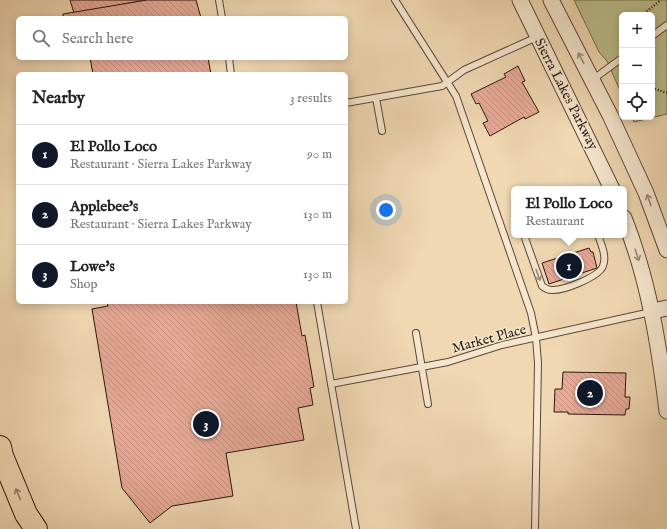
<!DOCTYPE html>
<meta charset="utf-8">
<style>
body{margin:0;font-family:"IM FELL English",serif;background:#f2f2f2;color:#222}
.controls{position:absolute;right:12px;top:12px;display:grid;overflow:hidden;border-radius:6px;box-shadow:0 2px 10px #0003}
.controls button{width:36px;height:36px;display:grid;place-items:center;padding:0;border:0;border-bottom:1px solid #e0e0e0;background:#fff;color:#222;font:20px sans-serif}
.you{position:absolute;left:386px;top:210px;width:14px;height:14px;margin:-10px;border:3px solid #fff;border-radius:50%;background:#1a73e8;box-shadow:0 0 0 6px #1a73e833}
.badge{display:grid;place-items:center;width:26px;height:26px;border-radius:50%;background:#111827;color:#fff;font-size:13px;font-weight:700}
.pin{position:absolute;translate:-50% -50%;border:2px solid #fff;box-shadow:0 1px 4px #0006}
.popup{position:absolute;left:511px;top:186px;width:116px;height:52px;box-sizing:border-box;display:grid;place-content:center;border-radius:6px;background:#fff;filter:drop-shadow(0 1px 3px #0005);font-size:13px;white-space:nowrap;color:#767676}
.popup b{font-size:15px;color:#222}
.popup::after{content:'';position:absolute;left:50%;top:100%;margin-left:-8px;border:8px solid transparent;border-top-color:#fff}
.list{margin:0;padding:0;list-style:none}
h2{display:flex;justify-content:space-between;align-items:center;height:52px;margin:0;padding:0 16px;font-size:17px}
h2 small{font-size:13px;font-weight:400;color:#767676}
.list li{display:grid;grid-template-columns:26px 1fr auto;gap:12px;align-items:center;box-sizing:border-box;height:60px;padding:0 16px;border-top:1px solid #e0e0e0}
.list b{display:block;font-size:15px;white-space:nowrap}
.list p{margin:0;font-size:13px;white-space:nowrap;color:#767676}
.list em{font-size:13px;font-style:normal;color:#767676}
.icon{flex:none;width:22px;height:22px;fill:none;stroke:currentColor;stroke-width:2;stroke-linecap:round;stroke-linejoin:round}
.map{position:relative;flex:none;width:667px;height:529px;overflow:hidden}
.search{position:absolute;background:#fff;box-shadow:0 2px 10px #0003;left:16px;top:16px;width:332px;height:44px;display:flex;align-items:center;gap:10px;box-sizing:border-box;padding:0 14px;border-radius:6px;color:#767676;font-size:15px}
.panel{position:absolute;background:#fff;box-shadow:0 2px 10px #0003;left:16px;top:72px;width:332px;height:232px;border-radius:6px}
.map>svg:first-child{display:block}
.grass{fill:#bcbe8b;stroke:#746a4c}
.building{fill:url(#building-back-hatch);stroke:#2b170c}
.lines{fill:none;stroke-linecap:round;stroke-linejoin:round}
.service-casing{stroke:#5c4736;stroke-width:8}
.tertiary-casing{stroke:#5c4736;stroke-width:17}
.motorway-casing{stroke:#2b170c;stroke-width:24}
.path{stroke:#2b170c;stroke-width:2.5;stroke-dasharray:1 2;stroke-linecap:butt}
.service{stroke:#f5e6ce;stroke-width:6}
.tertiary{stroke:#f5e6ce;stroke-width:15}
.motorway{stroke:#f0d8b3;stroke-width:22}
.oneway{stroke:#9a8977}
.oneway2{stroke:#978168}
.labels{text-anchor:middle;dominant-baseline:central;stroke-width:3;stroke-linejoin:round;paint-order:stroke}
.street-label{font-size:14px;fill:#2b170c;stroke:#f5e6ce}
</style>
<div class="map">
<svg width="667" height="529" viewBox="0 0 667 529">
<defs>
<pattern id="building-back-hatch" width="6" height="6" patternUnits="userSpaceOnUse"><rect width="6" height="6" fill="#e9aa98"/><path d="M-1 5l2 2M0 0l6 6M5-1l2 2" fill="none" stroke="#c89282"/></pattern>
</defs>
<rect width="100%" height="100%" fill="#f0d8b3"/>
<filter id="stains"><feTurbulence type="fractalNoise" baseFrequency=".005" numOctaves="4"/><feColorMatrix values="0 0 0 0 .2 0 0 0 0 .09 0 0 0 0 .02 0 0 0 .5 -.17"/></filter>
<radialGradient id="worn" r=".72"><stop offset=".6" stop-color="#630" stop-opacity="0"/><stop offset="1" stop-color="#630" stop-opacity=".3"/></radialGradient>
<polygon class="grass" points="574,0 667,0 667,114 634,122 632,117 652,117 652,15 622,15 622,95 607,61 599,52"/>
<g class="building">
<polygon points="70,0 147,0 74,13"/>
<polygon points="147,0 196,0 201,18 63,18 63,14"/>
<polygon points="90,58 208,58 211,74 93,74"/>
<polygon points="518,66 525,81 522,82 539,112 525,119 524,117 490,136 483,123 488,121 479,103 476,104 471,94 506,77 504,74"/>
<polygon points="589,248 591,252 593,252 597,268 549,284 542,263"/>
<polygon points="107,302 296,302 302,336 305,335 314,387 310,388 313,405 298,408 304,440 226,453 233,496 172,506 150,523 122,488 92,309 108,306"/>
<polygon points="563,372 626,373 625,397 630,397 629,409 626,409 625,415 568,414 568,412 554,412 555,389 562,389"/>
</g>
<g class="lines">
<g class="service-casing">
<g id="service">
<polyline points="219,0 222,18"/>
<polyline points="395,0 456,96 531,313 536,338 538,363 535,529"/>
<polyline points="652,36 667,25"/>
<polyline points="229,58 231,74"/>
<polyline points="592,80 622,58"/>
<polyline points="376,98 382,131"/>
<polyline points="346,103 442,86 464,70 537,37"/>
<path d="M525,238L542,286C545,288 547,290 551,290C563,291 599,277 603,266C607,256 601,244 598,235"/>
<polyline points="317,302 356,529"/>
<polyline points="416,333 428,404"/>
<polyline points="331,384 448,362 502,345 651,312"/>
</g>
</g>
<g class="tertiary-casing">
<g id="tertiary">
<polyline points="520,0 612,189"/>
<polyline points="551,0 610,115 646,193 667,250"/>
<path d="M624,218C649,281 659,345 667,411"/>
<polyline points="652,311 667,308"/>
</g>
</g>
<g class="motorway-casing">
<polyline id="motorway" points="0,447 2,456 26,514 36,529"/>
</g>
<g class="path">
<polyline points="642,15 661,0"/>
<polyline points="652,88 667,93"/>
</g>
<use href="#service" class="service"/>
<use href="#tertiary" class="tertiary"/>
<use href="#motorway" class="motorway"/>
</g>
<defs><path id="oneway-shaft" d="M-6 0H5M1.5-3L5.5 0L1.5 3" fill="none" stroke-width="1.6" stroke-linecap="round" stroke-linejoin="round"/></defs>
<g class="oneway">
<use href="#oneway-shaft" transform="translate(581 58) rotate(-118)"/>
<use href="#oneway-shaft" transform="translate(649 200) rotate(-110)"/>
<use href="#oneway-shaft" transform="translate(637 255) rotate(72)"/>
<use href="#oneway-shaft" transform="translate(538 275) rotate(71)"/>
</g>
<use class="oneway2" href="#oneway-shaft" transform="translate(18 494) rotate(-113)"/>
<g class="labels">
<g class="street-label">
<text transform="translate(566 94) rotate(63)">Sierra Lakes Parkway</text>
<text transform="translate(489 339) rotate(-15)">Market Place</text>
</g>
</g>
<rect width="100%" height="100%" filter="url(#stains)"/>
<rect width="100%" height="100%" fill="url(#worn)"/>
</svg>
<div class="controls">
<button>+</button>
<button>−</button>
<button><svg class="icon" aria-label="locate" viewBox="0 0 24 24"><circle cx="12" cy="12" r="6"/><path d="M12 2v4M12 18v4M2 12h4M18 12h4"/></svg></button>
</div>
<div class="you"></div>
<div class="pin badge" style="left:569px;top:266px">1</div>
<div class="popup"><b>El Pollo Loco</b>Restaurant</div>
<div class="pin badge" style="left:590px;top:393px">2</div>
<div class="pin badge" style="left:206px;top:424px">3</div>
<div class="search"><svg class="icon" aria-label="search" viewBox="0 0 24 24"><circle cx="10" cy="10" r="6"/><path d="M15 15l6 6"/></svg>Search here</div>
<section class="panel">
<h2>Nearby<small>3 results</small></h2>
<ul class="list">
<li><span class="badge">1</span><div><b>El Pollo Loco</b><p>Restaurant · Sierra Lakes Parkway</p></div><em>90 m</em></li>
<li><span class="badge">2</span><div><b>Applebee's</b><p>Restaurant · Sierra Lakes Parkway</p></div><em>130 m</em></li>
<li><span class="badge">3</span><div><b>Lowe's</b><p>Shop</p></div><em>130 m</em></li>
</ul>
</section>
</div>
